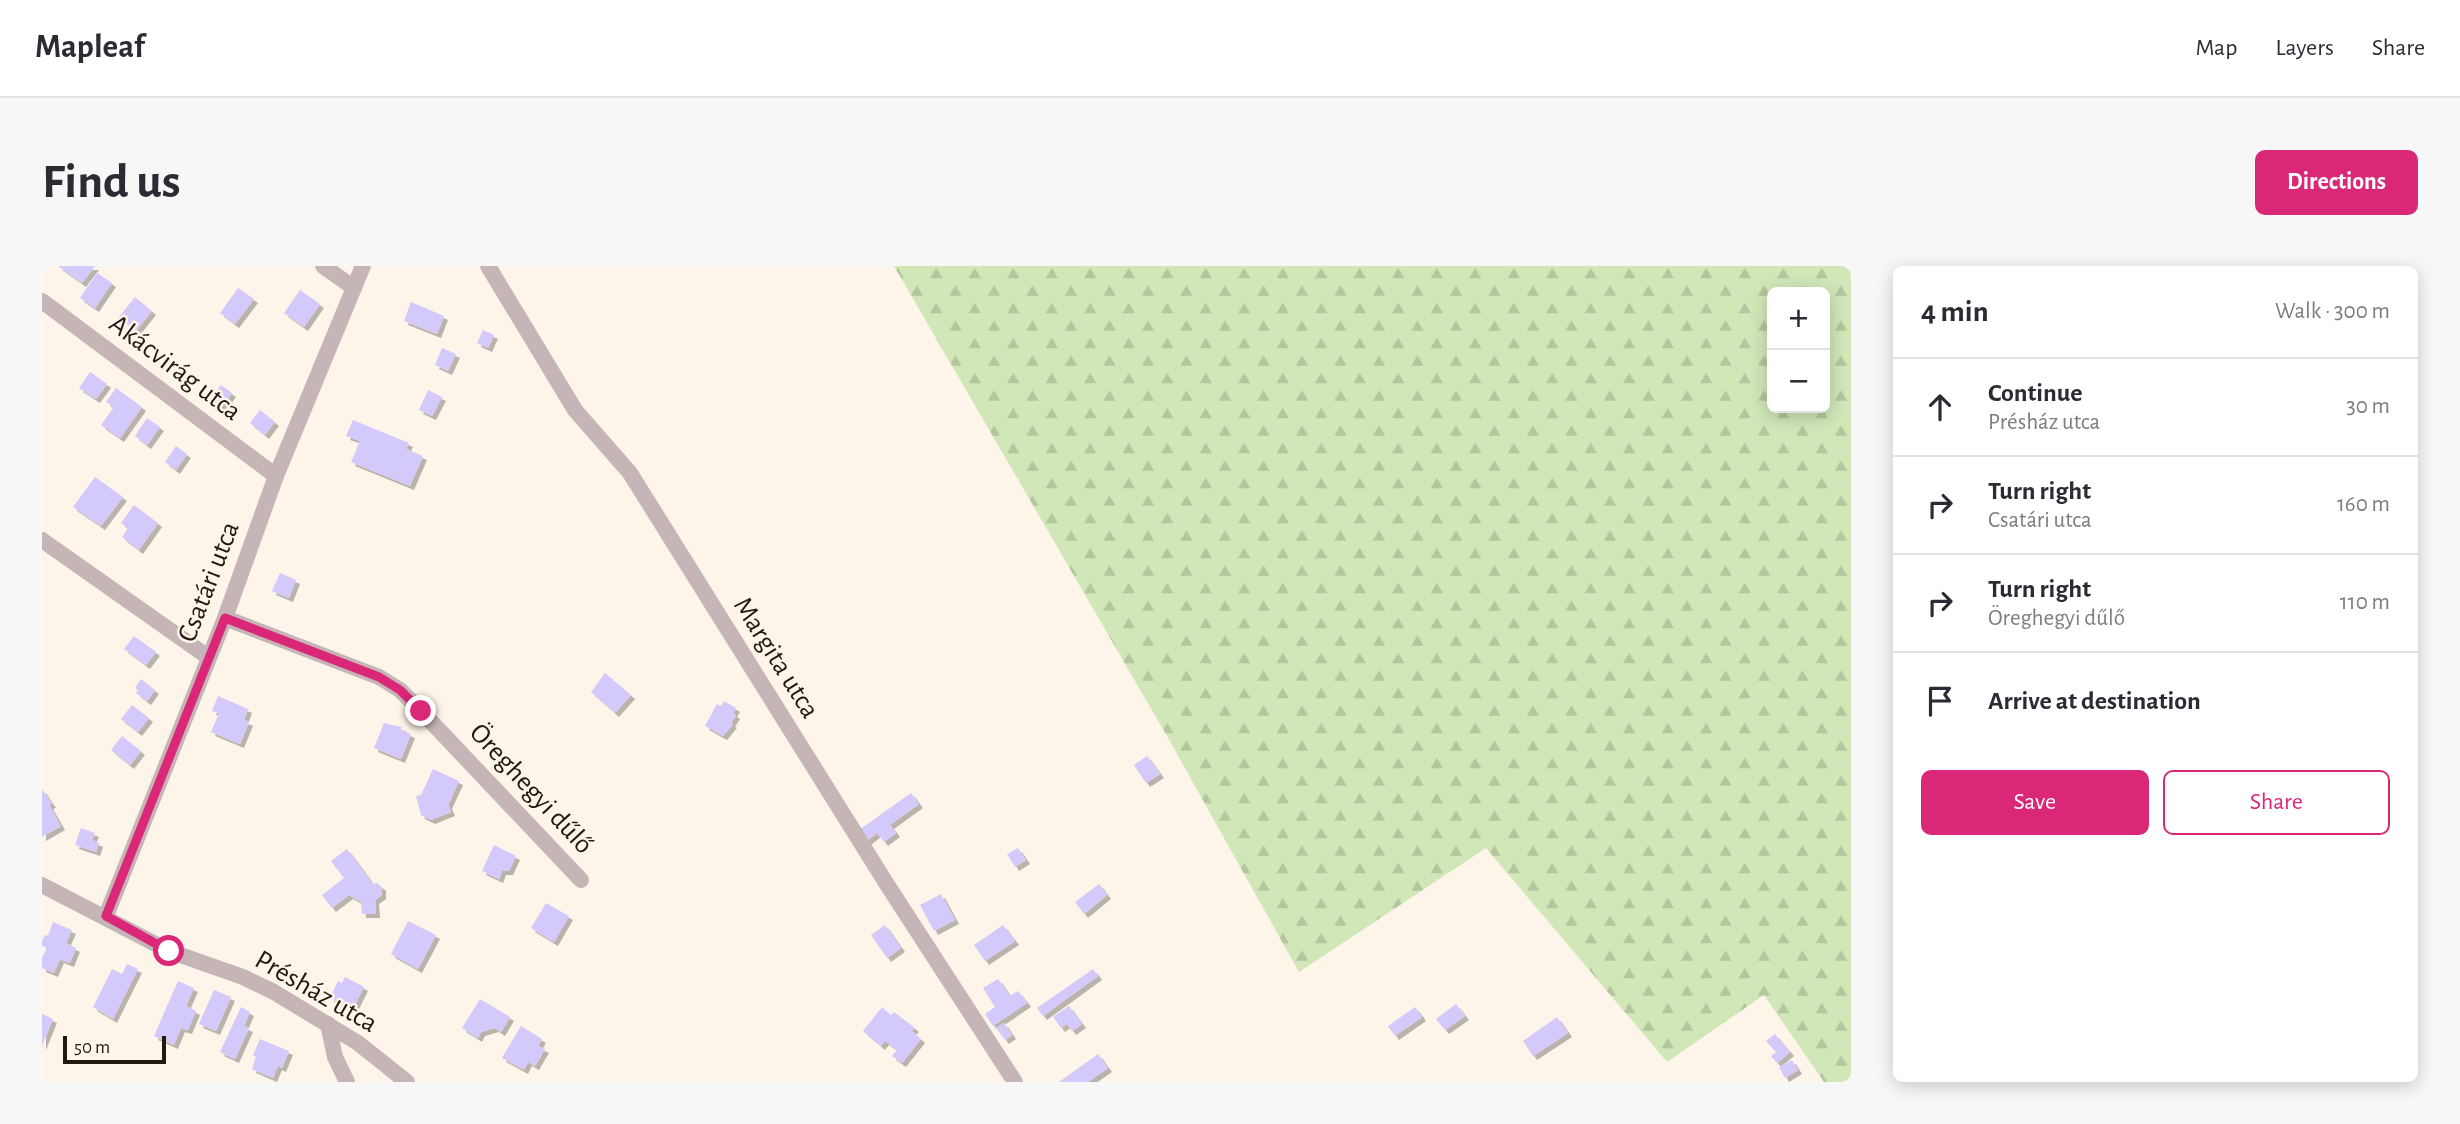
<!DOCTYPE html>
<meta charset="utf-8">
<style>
body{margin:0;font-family:"Alegreya Sans",sans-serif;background:#f7f7f7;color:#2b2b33}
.controls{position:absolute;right:21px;top:21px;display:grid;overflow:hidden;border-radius:10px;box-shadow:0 4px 18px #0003}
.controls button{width:63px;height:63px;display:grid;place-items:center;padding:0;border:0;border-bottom:2px solid #e1e1e2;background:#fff;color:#2b2b33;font:35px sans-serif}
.scale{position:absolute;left:21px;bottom:18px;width:103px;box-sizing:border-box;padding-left:7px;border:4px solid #211910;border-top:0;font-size:19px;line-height:24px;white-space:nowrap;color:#211910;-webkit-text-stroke:5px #fdf4ea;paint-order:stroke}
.stop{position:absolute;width:21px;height:21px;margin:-16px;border:5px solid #db2777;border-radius:50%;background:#fff}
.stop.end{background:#db2777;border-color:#fff;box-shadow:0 2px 7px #0008}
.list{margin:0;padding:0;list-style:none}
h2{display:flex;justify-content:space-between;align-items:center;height:91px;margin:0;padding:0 28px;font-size:30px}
h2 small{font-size:23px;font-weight:400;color:#7c7c81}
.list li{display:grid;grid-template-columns:46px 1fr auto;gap:21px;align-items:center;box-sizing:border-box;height:98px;padding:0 28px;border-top:2px solid #e1e1e2}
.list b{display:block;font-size:26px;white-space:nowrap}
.list p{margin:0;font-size:23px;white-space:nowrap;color:#7c7c81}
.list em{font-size:23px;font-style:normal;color:#7c7c81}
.actions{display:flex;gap:14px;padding:21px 28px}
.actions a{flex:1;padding:16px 0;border:2px solid #db2777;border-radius:10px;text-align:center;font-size:24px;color:#db2777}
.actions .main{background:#db2777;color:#fff}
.icon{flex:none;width:38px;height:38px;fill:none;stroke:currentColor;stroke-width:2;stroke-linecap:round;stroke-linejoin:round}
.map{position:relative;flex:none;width:1809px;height:816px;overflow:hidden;border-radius:10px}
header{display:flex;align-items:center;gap:42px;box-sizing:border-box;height:98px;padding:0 35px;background:#fff;border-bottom:2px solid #e1e1e2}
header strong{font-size:33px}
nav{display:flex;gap:38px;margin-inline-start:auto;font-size:24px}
.intro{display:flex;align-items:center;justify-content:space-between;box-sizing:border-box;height:168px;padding:0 42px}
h1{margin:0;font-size:49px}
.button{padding:18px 32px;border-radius:10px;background:#db2777;color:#fff;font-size:24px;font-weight:700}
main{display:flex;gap:42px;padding:0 42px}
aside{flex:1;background:#fff;border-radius:10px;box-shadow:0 4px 18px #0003}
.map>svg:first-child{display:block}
.forest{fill:url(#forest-firs);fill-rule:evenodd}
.building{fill:#d4c9fb;filter:url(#shadow)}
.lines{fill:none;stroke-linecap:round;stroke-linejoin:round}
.street{stroke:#c6b5b7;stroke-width:16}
.route{stroke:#db2777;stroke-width:9}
.labels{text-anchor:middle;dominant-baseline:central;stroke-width:5;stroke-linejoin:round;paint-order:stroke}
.street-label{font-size:28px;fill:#211910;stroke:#fdf4ea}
</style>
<header>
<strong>Mapleaf</strong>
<nav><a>Map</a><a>Layers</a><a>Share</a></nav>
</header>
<div class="intro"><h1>Find us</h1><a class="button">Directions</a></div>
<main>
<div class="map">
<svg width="1809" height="816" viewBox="0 0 1809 816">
<defs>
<pattern id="forest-firs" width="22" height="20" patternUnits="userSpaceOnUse" patternTransform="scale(1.75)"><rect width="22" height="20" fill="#d1e7b8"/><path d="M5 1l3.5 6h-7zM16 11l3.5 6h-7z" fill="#b3c69d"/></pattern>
<filter id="shadow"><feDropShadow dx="4" dy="4" stdDeviation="0" flood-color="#0004"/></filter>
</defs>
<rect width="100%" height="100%" fill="#fdf4ea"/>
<path class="forest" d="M852,0H1809V816H1782L1722,729L1625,796L1444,582L1257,706L1125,470ZM1730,26H1783V142H1730Z"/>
<g class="building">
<polygon points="16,0 53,0 40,17"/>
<polygon points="55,7 70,17 53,42 38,32"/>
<polygon points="196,22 212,33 193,58 178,47"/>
<polygon points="258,24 278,38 262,61 242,47"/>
<polygon points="93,31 110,45 94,65 77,51"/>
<polygon points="369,36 402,50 395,68 362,55"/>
<polygon points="441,64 452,69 446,82 435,77"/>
<polygon points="400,82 414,88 406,105 393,99"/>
<polygon points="48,106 65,118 54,133 37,122"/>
<polygon points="179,119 190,127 180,141 168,133"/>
<polygon points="74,122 100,141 78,172 59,159 72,141 64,136"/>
<polygon points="386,124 400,131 390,150 377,144"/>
<polygon points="218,144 233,156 223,169 208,157"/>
<polygon points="105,152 118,161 105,179 93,170"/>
<polygon points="311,154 367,177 364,183 381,190 368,220 309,196 318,175 304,170"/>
<polygon points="134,180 145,188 134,204 123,196"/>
<polygon points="53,211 81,231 59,260 31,241"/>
<polygon points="92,239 116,257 97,284 80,271 86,262 79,257"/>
<polygon points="238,307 254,314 247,332 230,325"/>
<polygon points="92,370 114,386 104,399 82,383"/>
<polygon points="563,407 589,429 573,447 549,426"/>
<polygon points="99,413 113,424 105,435 94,427 96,424 93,422"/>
<polygon points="176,430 206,443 202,454 207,456 198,478 169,466 177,447 170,445"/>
<polygon points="682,435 694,442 691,447 694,449 689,457 691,458 681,470 663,460 675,438 679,440"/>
<polygon points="90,439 107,452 96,466 79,453"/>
<polygon points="342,457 360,461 359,464 369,468 359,493 332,482"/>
<polygon points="80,470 99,485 88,499 69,484"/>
<polygon points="1105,490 1118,508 1104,517 1092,499"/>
<polygon points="391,503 417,515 406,539 409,546 389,554 379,549 374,530 379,529"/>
<polygon points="0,523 10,538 7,539 19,560 0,571"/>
<polygon points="869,527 877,538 848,559 854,567 842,576 835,567 825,575 817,564"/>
<polygon points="39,562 53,567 50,574 57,577 54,586 33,579"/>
<polygon points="452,579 474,590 467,605 460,605 457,613 440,605"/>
<polygon points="976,582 984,594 973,601 965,588"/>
<polygon points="305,583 331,618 335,617 340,621 340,629 333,634 334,648 320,648 319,636 307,629 290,642 280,629 302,612 289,595"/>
<polygon points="1057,618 1065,629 1042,648 1033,636"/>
<polygon points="899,628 913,654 892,665 878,639"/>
<polygon points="504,637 527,650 512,676 489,662"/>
<polygon points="366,655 394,669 376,703 349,688"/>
<polygon points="11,656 30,664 24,677 34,682 28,697 18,693 12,707 0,702 0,692 5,682 0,680 0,675 3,669 6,670"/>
<polygon points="843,659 859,682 845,692 829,669"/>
<polygon points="961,659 973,675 943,695 932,679"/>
<polygon points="85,698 96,703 71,753 51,741 70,703 80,708"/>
<polygon points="1051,703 1056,710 1001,750 995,742"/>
<polygon points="303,711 322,721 311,743 288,732 296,715 300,717"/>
<polygon points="956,713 968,730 976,725 985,737 951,760 943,748 953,741 941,722"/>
<polygon points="136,715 152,722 144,740 154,745 146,764 139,762 132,779 112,770"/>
<polygon points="172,724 189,731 174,765 157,758"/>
<polygon points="438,733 468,751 459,766 453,762 439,766 436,772 420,762"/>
<polygon points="1414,738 1423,750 1403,764 1394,753"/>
<polygon points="1027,740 1040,758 1030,765 1025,758 1019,762 1011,751"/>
<polygon points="199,741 208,746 202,760 207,762 193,793 178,786"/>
<polygon points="840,741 849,749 852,746 873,762 870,765 879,773 860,797 850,790 855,784 843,775 839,780 821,765"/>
<polygon points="1373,741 1380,751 1353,770 1346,760"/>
<polygon points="0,748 11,753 0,780"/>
<polygon points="1515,751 1526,767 1491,790 1481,775"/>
<polygon points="962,757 970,769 963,774 954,762"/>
<polygon points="479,760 500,773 496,780 503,783 493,800 486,796 482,804 460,792"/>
<polygon points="1733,768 1748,786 1735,797 1729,790 1734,786 1724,775"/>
<polygon points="218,773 247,785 240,802 236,800 231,812 210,803 214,791 211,789"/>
<polygon points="1056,788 1066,802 1046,816 1017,816"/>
<polygon points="1750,794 1756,804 1743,812 1737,801"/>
</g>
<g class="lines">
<g class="street">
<polyline points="281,0 312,22"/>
<polyline points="446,0 533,144 588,207 846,620 973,816"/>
<polyline points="0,35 234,210"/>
<polyline points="0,274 166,391"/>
<polyline points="183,352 337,411 358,424 379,445 539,614"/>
<polyline points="0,619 127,685 201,711 232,726 316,777 365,816"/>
<polyline points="64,650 183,352 234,210 321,0"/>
<polyline points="286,758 293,791 305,816"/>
</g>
</g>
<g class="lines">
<polyline class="route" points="127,685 64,650 183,352 337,411 358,424 379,445"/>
</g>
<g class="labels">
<g class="street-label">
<text transform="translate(133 102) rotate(37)">Akácvirág utca</text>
<text transform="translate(167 316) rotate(-69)">Csatári utca</text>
<text transform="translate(734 392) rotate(58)">Margita utca</text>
<text transform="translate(489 523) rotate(47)">Öreghegyi dűlő</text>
<text transform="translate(274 726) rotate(30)">Présház utca</text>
</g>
</g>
</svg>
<div class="controls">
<button>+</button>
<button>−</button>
</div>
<div class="scale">50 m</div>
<div class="stop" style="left:127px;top:685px"></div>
<div class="stop end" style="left:379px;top:445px"></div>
</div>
<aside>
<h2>4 min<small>Walk · 300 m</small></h2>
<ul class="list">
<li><svg class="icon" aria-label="ahead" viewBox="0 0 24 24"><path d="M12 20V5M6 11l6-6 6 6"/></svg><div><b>Continue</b><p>Présház utca</p></div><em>30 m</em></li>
<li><svg class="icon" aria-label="right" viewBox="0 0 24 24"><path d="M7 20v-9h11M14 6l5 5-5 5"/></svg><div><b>Turn right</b><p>Csatári utca</p></div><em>160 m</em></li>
<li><svg class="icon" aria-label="right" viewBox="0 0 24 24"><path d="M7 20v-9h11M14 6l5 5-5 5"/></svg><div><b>Turn right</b><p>Öreghegyi dűlő</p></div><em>110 m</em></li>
<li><svg class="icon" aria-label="arrive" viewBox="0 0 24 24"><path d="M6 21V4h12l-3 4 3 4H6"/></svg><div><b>Arrive at destination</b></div></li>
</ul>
<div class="actions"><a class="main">Save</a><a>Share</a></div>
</aside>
</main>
